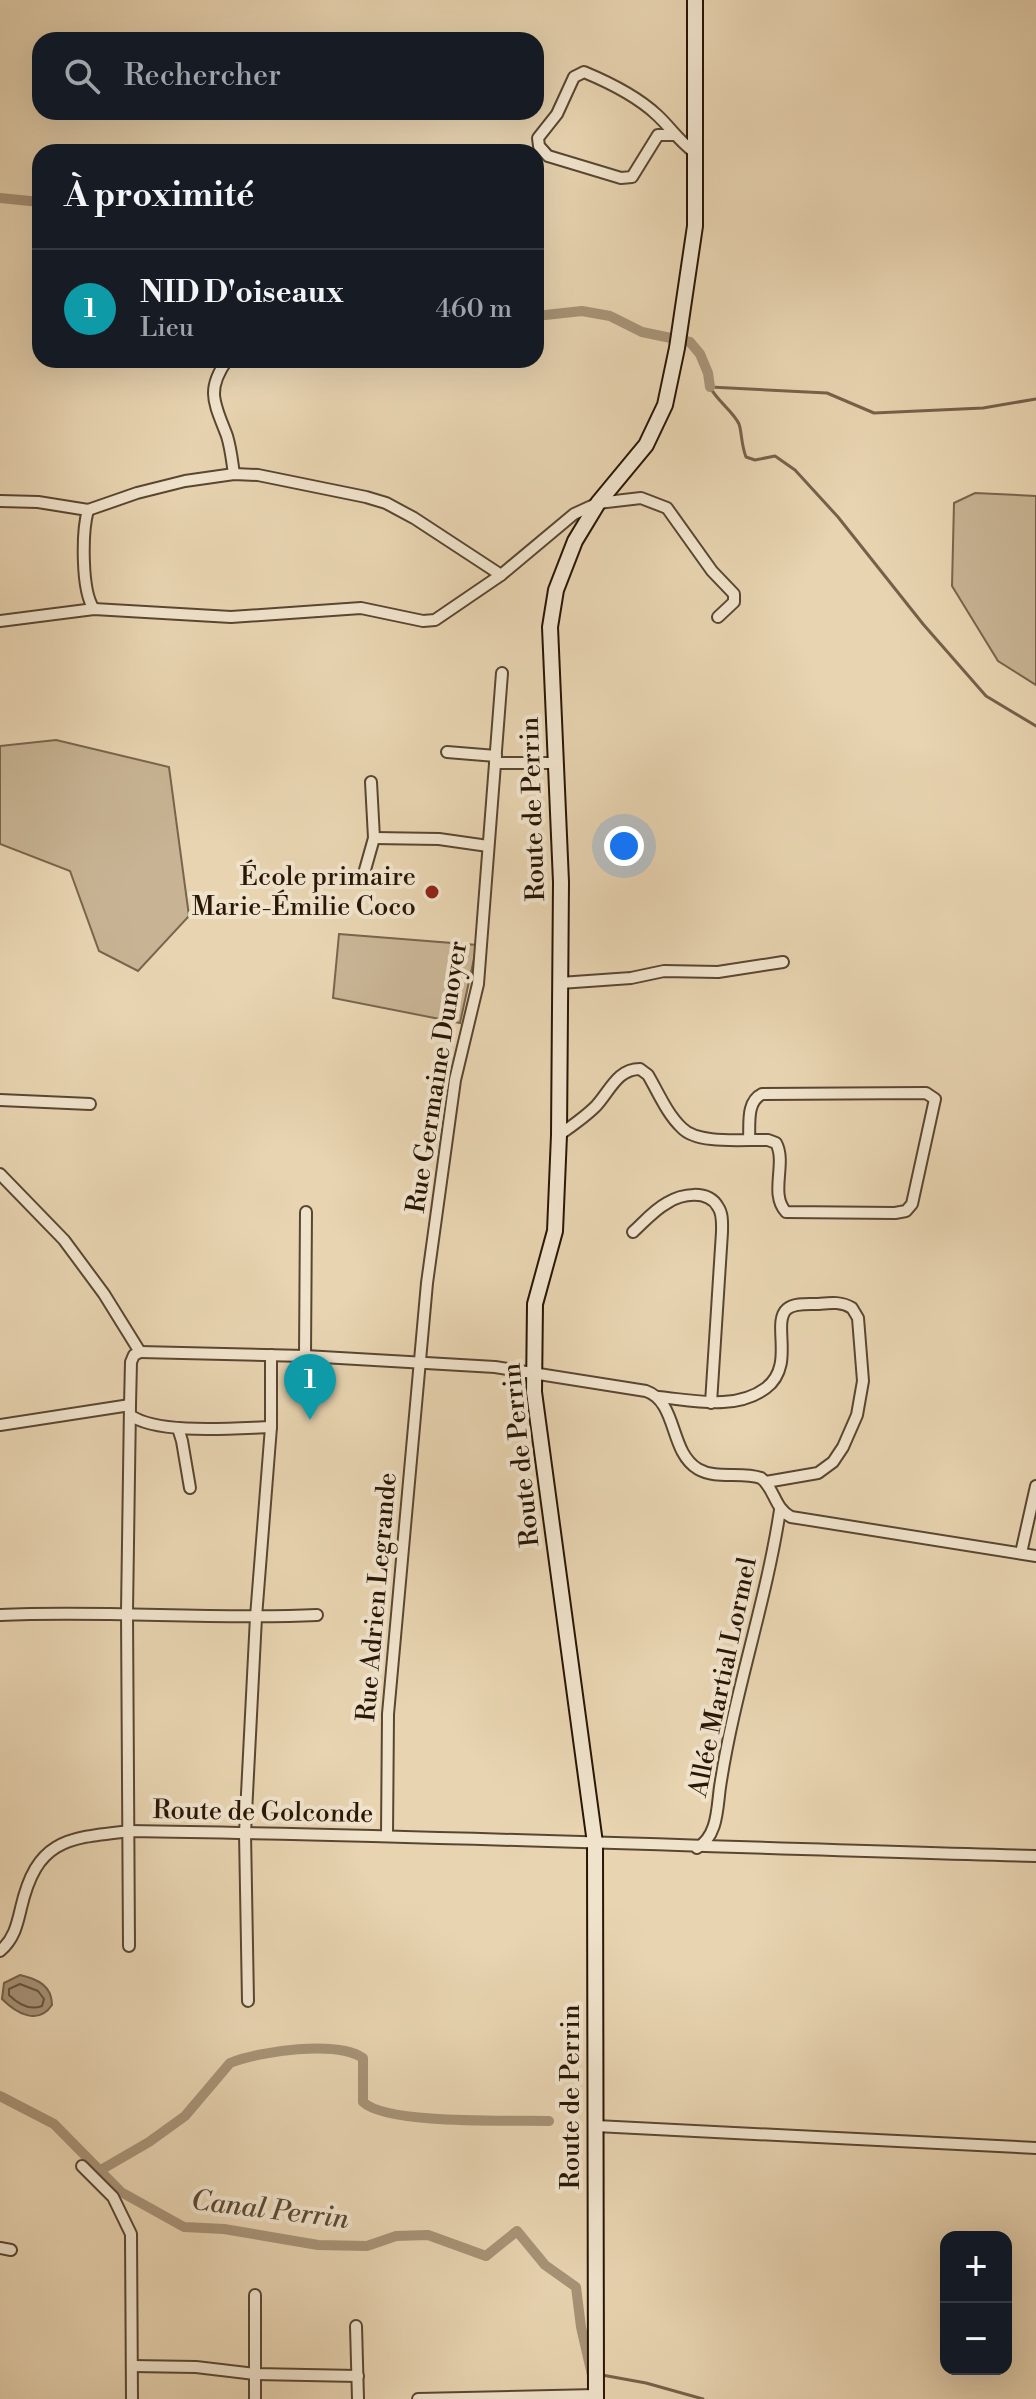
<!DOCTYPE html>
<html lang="fr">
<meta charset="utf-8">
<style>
body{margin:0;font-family:"Libre Bodoni",serif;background:#242831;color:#f1f3f6}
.controls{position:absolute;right:24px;bottom:24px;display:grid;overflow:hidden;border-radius:16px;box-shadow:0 8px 32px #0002}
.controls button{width:72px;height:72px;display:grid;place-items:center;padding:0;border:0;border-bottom:2px solid #363941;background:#171b24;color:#f1f3f6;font:40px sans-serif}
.you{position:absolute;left:624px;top:846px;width:28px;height:28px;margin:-20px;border:6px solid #fff;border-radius:50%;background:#1a73e8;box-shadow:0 0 0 12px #1a73e833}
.badge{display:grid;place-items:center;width:52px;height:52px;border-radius:50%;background:#c59692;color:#fff;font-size:26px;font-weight:700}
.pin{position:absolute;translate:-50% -66px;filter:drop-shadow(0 2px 4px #0008)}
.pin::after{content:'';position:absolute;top:42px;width:28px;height:24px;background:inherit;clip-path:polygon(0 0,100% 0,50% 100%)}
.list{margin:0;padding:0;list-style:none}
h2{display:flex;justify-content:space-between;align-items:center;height:104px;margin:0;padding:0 32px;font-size:34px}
h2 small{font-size:26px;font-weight:400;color:#9ea1a6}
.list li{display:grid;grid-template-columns:52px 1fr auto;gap:24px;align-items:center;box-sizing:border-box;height:120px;padding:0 32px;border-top:2px solid #363941}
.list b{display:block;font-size:30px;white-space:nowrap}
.list p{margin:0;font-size:26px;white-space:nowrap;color:#9ea1a6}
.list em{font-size:26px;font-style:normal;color:#9ea1a6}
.icon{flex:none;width:44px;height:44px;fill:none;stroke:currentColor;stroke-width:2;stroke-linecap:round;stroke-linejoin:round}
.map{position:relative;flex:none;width:1036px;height:2399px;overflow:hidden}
.search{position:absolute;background:#171b24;box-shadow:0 8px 32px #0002;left:32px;top:32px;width:512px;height:88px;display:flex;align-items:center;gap:20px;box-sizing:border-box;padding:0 28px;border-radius:24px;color:#9ea1a6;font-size:30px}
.panel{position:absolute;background:#171b24;box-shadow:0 8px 32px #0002;left:32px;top:144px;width:512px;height:224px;border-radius:24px}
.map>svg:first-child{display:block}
.green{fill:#c8b494;stroke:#78654d;stroke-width:2}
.water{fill:#a79377;stroke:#75614a;stroke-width:2}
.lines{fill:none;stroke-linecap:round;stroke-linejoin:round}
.shore{stroke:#68543e;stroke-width:2}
.stream{stroke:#75614a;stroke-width:3}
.canal{stroke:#a79377;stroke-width:10}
.street-casing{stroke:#594631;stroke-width:14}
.secondary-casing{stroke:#291606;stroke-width:18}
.street{stroke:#f0e3cc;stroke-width:10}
.secondary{stroke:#f0e3cc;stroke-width:14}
.poi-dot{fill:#8f2418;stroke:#f0e3cc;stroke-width:3}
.labels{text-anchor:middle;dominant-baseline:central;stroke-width:8;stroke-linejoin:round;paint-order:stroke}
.street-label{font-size:26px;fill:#291606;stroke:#f0e3cc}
.poi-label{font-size:26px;fill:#291606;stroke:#f0e3cc;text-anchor:end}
.water-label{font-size:28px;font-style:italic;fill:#5b4833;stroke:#f0e3cc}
</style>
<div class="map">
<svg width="1036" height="2399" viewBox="0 0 1036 2399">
<rect width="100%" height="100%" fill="#e8d4b1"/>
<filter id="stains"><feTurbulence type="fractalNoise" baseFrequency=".0025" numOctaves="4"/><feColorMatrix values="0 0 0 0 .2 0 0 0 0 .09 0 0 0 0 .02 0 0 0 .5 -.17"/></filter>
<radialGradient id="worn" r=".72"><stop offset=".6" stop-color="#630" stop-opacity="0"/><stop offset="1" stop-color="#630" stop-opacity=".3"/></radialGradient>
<g class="green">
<polygon points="975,493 1036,496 1036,685 998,661 952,586 954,503"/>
<polygon points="56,740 169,767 189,916 138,971 99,951 70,871 0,844 0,746"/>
<polygon points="339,934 477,945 460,1023 333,998"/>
</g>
<path class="water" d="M20,1975C38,1979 52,1986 52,2005C38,2026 16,2013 2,1999L4,1983Z"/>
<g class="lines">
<path class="shore" d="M20,1984L38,1991L44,1999L42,2006C29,2011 18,2004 9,1995V1989Z"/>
<g class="stream">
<path d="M710,387C717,401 733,411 739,424C742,433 741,444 746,457L755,460L775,456L795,470L838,517L923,624L986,696L1036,726"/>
<polyline points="710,387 827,393 874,413 983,408 1036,399"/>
<polyline points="602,2375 646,2383 703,2399"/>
</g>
<g class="canal">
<polyline points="0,198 40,202"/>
<polyline points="536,316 582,311 610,316 642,332 690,342 700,354 708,373 710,387"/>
<polyline points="0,2096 54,2124 121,2192 184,2227 224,2229 318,2245 367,2246 396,2236 428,2235 486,2256 517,2231 545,2265 576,2287 581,2327 592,2375"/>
<path d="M99,2171L149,2142L185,2116L230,2063C259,2051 337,2040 363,2058V2102C387,2125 512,2120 549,2121"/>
</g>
<g class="street-casing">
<g id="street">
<path d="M674,135H658L632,177L621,178L548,156L539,146L538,138L557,114L574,77L584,72C608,82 638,97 657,115C670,127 679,141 694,152"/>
<path d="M227,360C205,391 215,404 227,436C231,449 232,461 234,474"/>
<polyline points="0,501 38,502 88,510 137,493 185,481 234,474 258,475 366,497 386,503 414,518 501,575"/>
<path d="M88,510C82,531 81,591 94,609"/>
<polyline points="0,621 94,609 231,617 361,608 423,621 435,620 501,575 574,514 598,503 641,498 667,508 712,571 734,594 734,602 718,617"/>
<polyline points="447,752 496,756"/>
<polyline points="495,763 557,763"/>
<polyline points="374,838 439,839 488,846"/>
<polyline points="363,877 374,838 371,782"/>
<polyline points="560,983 631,978 664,971 718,972 783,962"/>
<polyline points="0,1100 90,1104"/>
<path d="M559,1135C572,1126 585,1117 596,1106C610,1091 617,1069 640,1069L648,1075C658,1092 667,1114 682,1128C698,1145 746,1139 768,1140L776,1143C787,1163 769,1194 786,1212L895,1213L906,1211L912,1204L935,1099L926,1093L762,1094C746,1102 750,1124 749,1139"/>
<polyline points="0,1174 64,1240 104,1294 140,1352"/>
<path d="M633,1232C644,1222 654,1210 667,1203C681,1194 708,1189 718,1207C723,1214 722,1224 722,1232L711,1403"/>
<path d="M140,1352L305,1356L495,1367L646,1391C678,1402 669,1452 698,1469C717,1480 740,1471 761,1478C775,1489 774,1508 791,1517L1036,1556"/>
<polyline points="305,1356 306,1212"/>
<path d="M658,1397C692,1400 735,1411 766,1388C796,1365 771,1323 787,1309C794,1303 807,1304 817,1304C829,1303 841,1301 852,1308L858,1318L863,1381L857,1415L843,1447L833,1462L818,1473L766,1482"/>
<path d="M130,1415C157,1435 236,1428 271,1427"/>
<polyline points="0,1425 130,1405"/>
<polyline points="178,1428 182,1441 190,1488"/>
<polyline points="1021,1553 1036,1486"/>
<path d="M0,1615C106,1610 212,1620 317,1615"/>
<polyline points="387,1836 388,1714 427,1283 455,1080 478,984 502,673"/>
<path d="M697,1848C718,1836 717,1808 720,1787C734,1693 766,1603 780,1510"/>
<polyline points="129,1946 127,1612 130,1405 131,1362 134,1355 140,1352"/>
<path d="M0,1951C14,1939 17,1925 21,1908C37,1839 67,1838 130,1831C432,1835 734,1848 1036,1856"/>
<polyline points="248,2001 245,1833 256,1617 271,1427 271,1355"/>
<polyline points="596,2126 1036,2148"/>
<polyline points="82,2166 113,2197 131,2234 132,2399"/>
<polyline points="0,2248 11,2250"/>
<polyline points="356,2326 358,2399"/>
<polyline points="132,2366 196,2367 255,2374 358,2376"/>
<polyline points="255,2399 255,2295"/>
<polyline points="418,2399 596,2395"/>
</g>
</g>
<g class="secondary-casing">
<polyline id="secondary" points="596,2399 595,1843 534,1392 535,1304 555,1231 559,1135 561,882 550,627 556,590 575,541 598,503 646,445 665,405 677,348 695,226 695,0"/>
</g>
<use href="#street" class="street"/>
<use href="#secondary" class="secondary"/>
</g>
<circle class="poi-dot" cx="432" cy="892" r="8"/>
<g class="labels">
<g class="street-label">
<text transform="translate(533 809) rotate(-92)">Route de Perrin</text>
<text transform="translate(437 1077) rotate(-81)">Rue Germaine Dunoyer</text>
<text transform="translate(521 1455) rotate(-96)">Route de Perrin</text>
<text transform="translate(377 1597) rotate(-85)">Rue Adrien Legrande</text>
<text transform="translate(723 1677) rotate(-78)">Allée Martial Lormel</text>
<text transform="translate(263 1812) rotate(1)">Route de Golconde</text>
<text transform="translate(571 2097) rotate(-90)">Route de Perrin</text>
</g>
<g class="poi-label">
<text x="416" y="877">École primaire<tspan x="416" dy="30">Marie-Émilie Coco</tspan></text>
</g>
<g class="water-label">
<text transform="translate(270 2210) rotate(7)">Canal Perrin</text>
</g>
</g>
<rect width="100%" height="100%" filter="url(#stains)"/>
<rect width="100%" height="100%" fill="url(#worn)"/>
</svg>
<div class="controls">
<button>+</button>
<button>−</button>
</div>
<div class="you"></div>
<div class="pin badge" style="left:310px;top:1420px;background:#0f9aa8">1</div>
<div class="search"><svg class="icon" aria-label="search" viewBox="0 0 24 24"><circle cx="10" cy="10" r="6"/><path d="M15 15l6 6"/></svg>Rechercher</div>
<section class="panel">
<h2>À proximité<small></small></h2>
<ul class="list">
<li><span class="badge" style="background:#0f9aa8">1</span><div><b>NID D'oiseaux</b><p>Lieu</p></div><em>460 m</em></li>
</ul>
</section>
</div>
